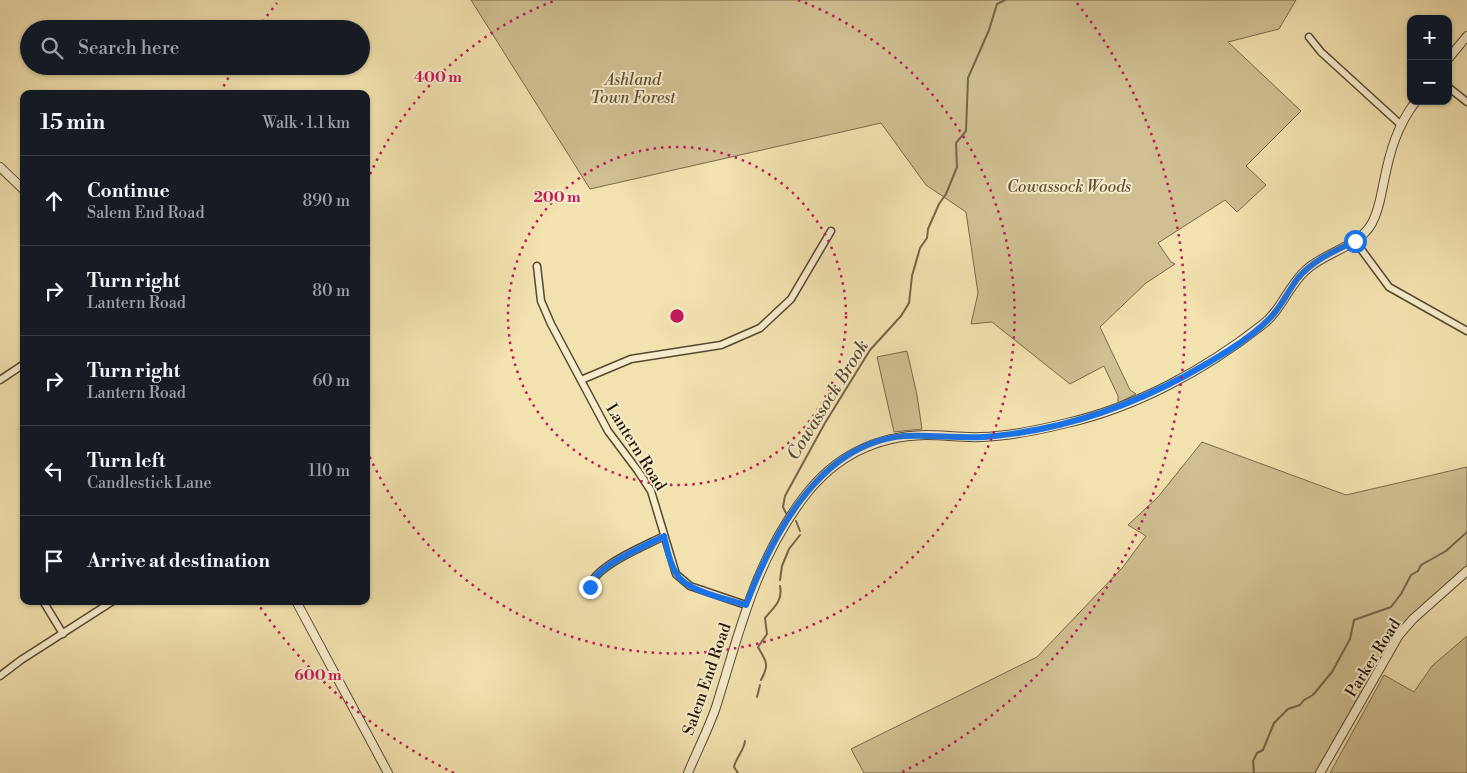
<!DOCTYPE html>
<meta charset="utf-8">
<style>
body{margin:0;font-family:"Libre Bodoni",serif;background:#20242c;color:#f1f3f6}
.controls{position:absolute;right:15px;top:15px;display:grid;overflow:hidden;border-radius:10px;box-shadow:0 1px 4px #0004}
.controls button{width:45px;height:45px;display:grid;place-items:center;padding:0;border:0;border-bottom:1px solid #363941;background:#171b24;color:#f1f3f6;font:25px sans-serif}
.stop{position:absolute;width:15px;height:15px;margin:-11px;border:4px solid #1a73e8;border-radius:50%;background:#fff}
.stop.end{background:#1a73e8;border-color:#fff;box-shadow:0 1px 5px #0008}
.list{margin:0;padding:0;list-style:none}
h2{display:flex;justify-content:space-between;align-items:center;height:65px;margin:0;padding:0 20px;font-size:21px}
h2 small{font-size:16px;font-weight:400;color:#9ea1a6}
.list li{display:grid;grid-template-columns:32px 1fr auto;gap:15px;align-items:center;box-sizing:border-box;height:90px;padding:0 20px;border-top:1px solid #363941}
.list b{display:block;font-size:19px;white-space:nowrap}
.list p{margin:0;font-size:16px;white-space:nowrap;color:#9ea1a6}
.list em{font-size:16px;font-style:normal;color:#9ea1a6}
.icon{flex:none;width:28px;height:28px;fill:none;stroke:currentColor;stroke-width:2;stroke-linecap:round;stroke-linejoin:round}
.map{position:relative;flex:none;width:1467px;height:773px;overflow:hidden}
.search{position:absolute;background:#171b24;box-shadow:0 1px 4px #0004;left:20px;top:20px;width:350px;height:55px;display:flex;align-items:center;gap:12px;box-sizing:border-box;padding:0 18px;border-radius:28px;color:#9ea1a6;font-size:19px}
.panel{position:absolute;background:#171b24;box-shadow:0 1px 4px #0004;left:20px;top:90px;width:350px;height:515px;border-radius:10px}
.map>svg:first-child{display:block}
.green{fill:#cfbf92;stroke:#786a4c}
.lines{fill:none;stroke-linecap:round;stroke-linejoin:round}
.stream{stroke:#74664a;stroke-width:2}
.minor-casing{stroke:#564831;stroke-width:9}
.tertiary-casing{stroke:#564831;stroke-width:10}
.minor{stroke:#f7eccb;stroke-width:6}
.tertiary{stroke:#f7eccb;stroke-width:8}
.route{stroke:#1a73e8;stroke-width:6}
.ring{fill:none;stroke:#c2185b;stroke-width:2.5;stroke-dasharray:2.5 5}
.labels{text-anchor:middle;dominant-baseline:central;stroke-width:4;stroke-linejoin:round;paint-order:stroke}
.park-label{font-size:16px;font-style:italic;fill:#5f5038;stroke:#f7eccb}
.street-label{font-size:16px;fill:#221507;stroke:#f7eccb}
.water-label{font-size:18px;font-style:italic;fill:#594b33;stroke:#f7eccb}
.centre{fill:#c2185b;stroke:#f7eccb;stroke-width:2.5}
.ring-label{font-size:15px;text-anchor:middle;font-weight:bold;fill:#c2185b;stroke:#f7eccb;stroke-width:4;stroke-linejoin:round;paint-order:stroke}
</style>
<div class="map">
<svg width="1467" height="773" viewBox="0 0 1467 773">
<rect width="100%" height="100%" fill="#f2e2af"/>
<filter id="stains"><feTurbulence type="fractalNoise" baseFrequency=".004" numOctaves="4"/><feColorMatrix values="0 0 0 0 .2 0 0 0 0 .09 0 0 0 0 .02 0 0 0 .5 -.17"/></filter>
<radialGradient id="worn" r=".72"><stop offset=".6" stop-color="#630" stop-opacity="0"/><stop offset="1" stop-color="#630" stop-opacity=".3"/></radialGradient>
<g class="green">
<polygon points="471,0 1296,0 1279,29 1228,42 1301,111 1246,166 1266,185 1237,212 1225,200 1158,243 1171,262 1175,264 1146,283 1100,327 1130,390 1136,394 1118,403 1118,396 1104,366 1070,384 992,322 971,324 978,293 966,212 926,185 881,123 590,189"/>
<polygon points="907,351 917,395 922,429 894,432 877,357"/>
<polygon points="1202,442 1346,495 1467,467 1467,566 1396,631 1315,773 864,773 851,749 1037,657 1123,567 1146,536 1128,525 1158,497"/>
<polygon points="1467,636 1467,773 1330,773 1384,675 1414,692 1432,666"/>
</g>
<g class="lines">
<g class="stream">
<polyline points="786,513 783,507 785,496 825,423 870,350 901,316 909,303 912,276 920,248 927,238 928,229 939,204 946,194 957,167 956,143 966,131 968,78 989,30 997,4 1005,0"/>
<polyline points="796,521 800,531"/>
<polyline points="780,580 782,566 789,549 800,535"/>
<path d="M761,680C770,663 766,662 758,647L767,634L765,618C774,607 783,601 780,586"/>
<polyline points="757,697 760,685"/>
<path d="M738,773L734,767C736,757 744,751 745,741"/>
<polyline points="1254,773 1253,761 1257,753 1263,750 1274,723 1288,709 1300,705 1304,700 1313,695 1332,672 1350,639 1354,620 1391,607 1401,594 1411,575 1418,571 1421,565 1446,551 1467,532"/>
</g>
<g class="minor-casing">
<g id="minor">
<polyline points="1309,37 1321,52 1400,124"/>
<polyline points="1448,87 1467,102"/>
<polyline points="1355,241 1389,287 1467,331"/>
<polyline points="537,266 541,301 551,324 608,431 638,471 651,491 676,574 690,586 746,605"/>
<polyline points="0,380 24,364"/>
<polyline points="581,380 631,359 721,345 760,328 791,299 831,231"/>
<path d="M590,587C594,566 645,546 664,536"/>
<polyline points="43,601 63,634"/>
<polyline points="0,676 21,660 113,601"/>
</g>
</g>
<g class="tertiary-casing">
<g id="tertiary">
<polyline points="1448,59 1467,36"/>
<polyline points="0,167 24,190"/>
<polyline points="296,601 388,773"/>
<path d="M688,773C697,751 708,730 716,707C740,631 754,563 804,497C835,456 875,436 926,435C944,435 963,438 981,437C1010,436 1039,430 1067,423C1137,407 1206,369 1262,325C1281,311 1288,286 1306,270C1325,252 1359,247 1372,223C1379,211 1381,195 1384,181C1390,151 1397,126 1416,101"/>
<polyline points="1320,773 1399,635 1413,619 1467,571"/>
</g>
</g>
<use href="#minor" class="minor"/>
<use href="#tertiary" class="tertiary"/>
</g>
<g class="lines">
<path class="route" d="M590,587C594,566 646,546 664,536C667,548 669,562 676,573C685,591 727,599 746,605C772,536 820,443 904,436C934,434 964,440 995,436C1062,429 1126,408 1185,376C1212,361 1249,340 1270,318C1281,307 1288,291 1298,278C1313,260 1335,251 1355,241"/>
</g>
<g class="ring">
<circle cx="677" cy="316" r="169"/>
<path d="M367 181A338 338 0 0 1 556 0M798 0A338 338 0 1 1 367 451"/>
<path d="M454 773A508 508 0 0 1 258 604M220 93A508 508 0 0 1 233 70M258 28A508 508 0 0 1 277 3M1077 3A508 508 0 0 1 900 773"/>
</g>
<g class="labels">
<g class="park-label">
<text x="633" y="80">Ashland<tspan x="633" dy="18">Town Forest</tspan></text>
<text x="1069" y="187">Cowassock Woods</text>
</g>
<g class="street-label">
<text transform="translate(636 447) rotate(58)">Lantern Road</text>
<text transform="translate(1373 658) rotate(-58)">Parker Road</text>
<text transform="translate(707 679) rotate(-71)">Salem End Road</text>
</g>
<g class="water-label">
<text transform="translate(828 400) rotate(-58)">Cowassock Brook</text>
</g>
</g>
<circle cx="677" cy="316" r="8" class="centre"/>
<g class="ring-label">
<text x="438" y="82">400 m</text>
<text x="557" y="202">200 m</text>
<text x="318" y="680">600 m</text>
</g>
<rect width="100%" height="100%" filter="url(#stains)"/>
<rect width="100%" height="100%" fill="url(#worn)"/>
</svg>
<div class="controls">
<button>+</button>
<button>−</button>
</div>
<div class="stop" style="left:1355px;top:241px"></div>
<div class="stop end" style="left:590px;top:587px"></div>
<div class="search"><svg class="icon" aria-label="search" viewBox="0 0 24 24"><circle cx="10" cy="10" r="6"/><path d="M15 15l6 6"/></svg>Search here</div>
<section class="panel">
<h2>15 min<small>Walk · 1.1 km</small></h2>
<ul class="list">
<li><svg class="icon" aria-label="ahead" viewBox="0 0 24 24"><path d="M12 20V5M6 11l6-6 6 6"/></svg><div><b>Continue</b><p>Salem End Road</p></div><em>890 m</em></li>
<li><svg class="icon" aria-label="right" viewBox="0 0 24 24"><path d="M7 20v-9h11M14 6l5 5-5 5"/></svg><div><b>Turn right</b><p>Lantern Road</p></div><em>80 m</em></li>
<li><svg class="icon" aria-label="right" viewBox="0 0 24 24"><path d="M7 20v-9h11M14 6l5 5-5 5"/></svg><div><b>Turn right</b><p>Lantern Road</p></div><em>60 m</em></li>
<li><svg class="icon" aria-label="left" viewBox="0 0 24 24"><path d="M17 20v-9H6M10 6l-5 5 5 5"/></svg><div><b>Turn left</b><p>Candlestick Lane</p></div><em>110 m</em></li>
<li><svg class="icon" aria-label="arrive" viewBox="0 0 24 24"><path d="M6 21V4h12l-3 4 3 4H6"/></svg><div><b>Arrive at destination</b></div></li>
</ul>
</section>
</div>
